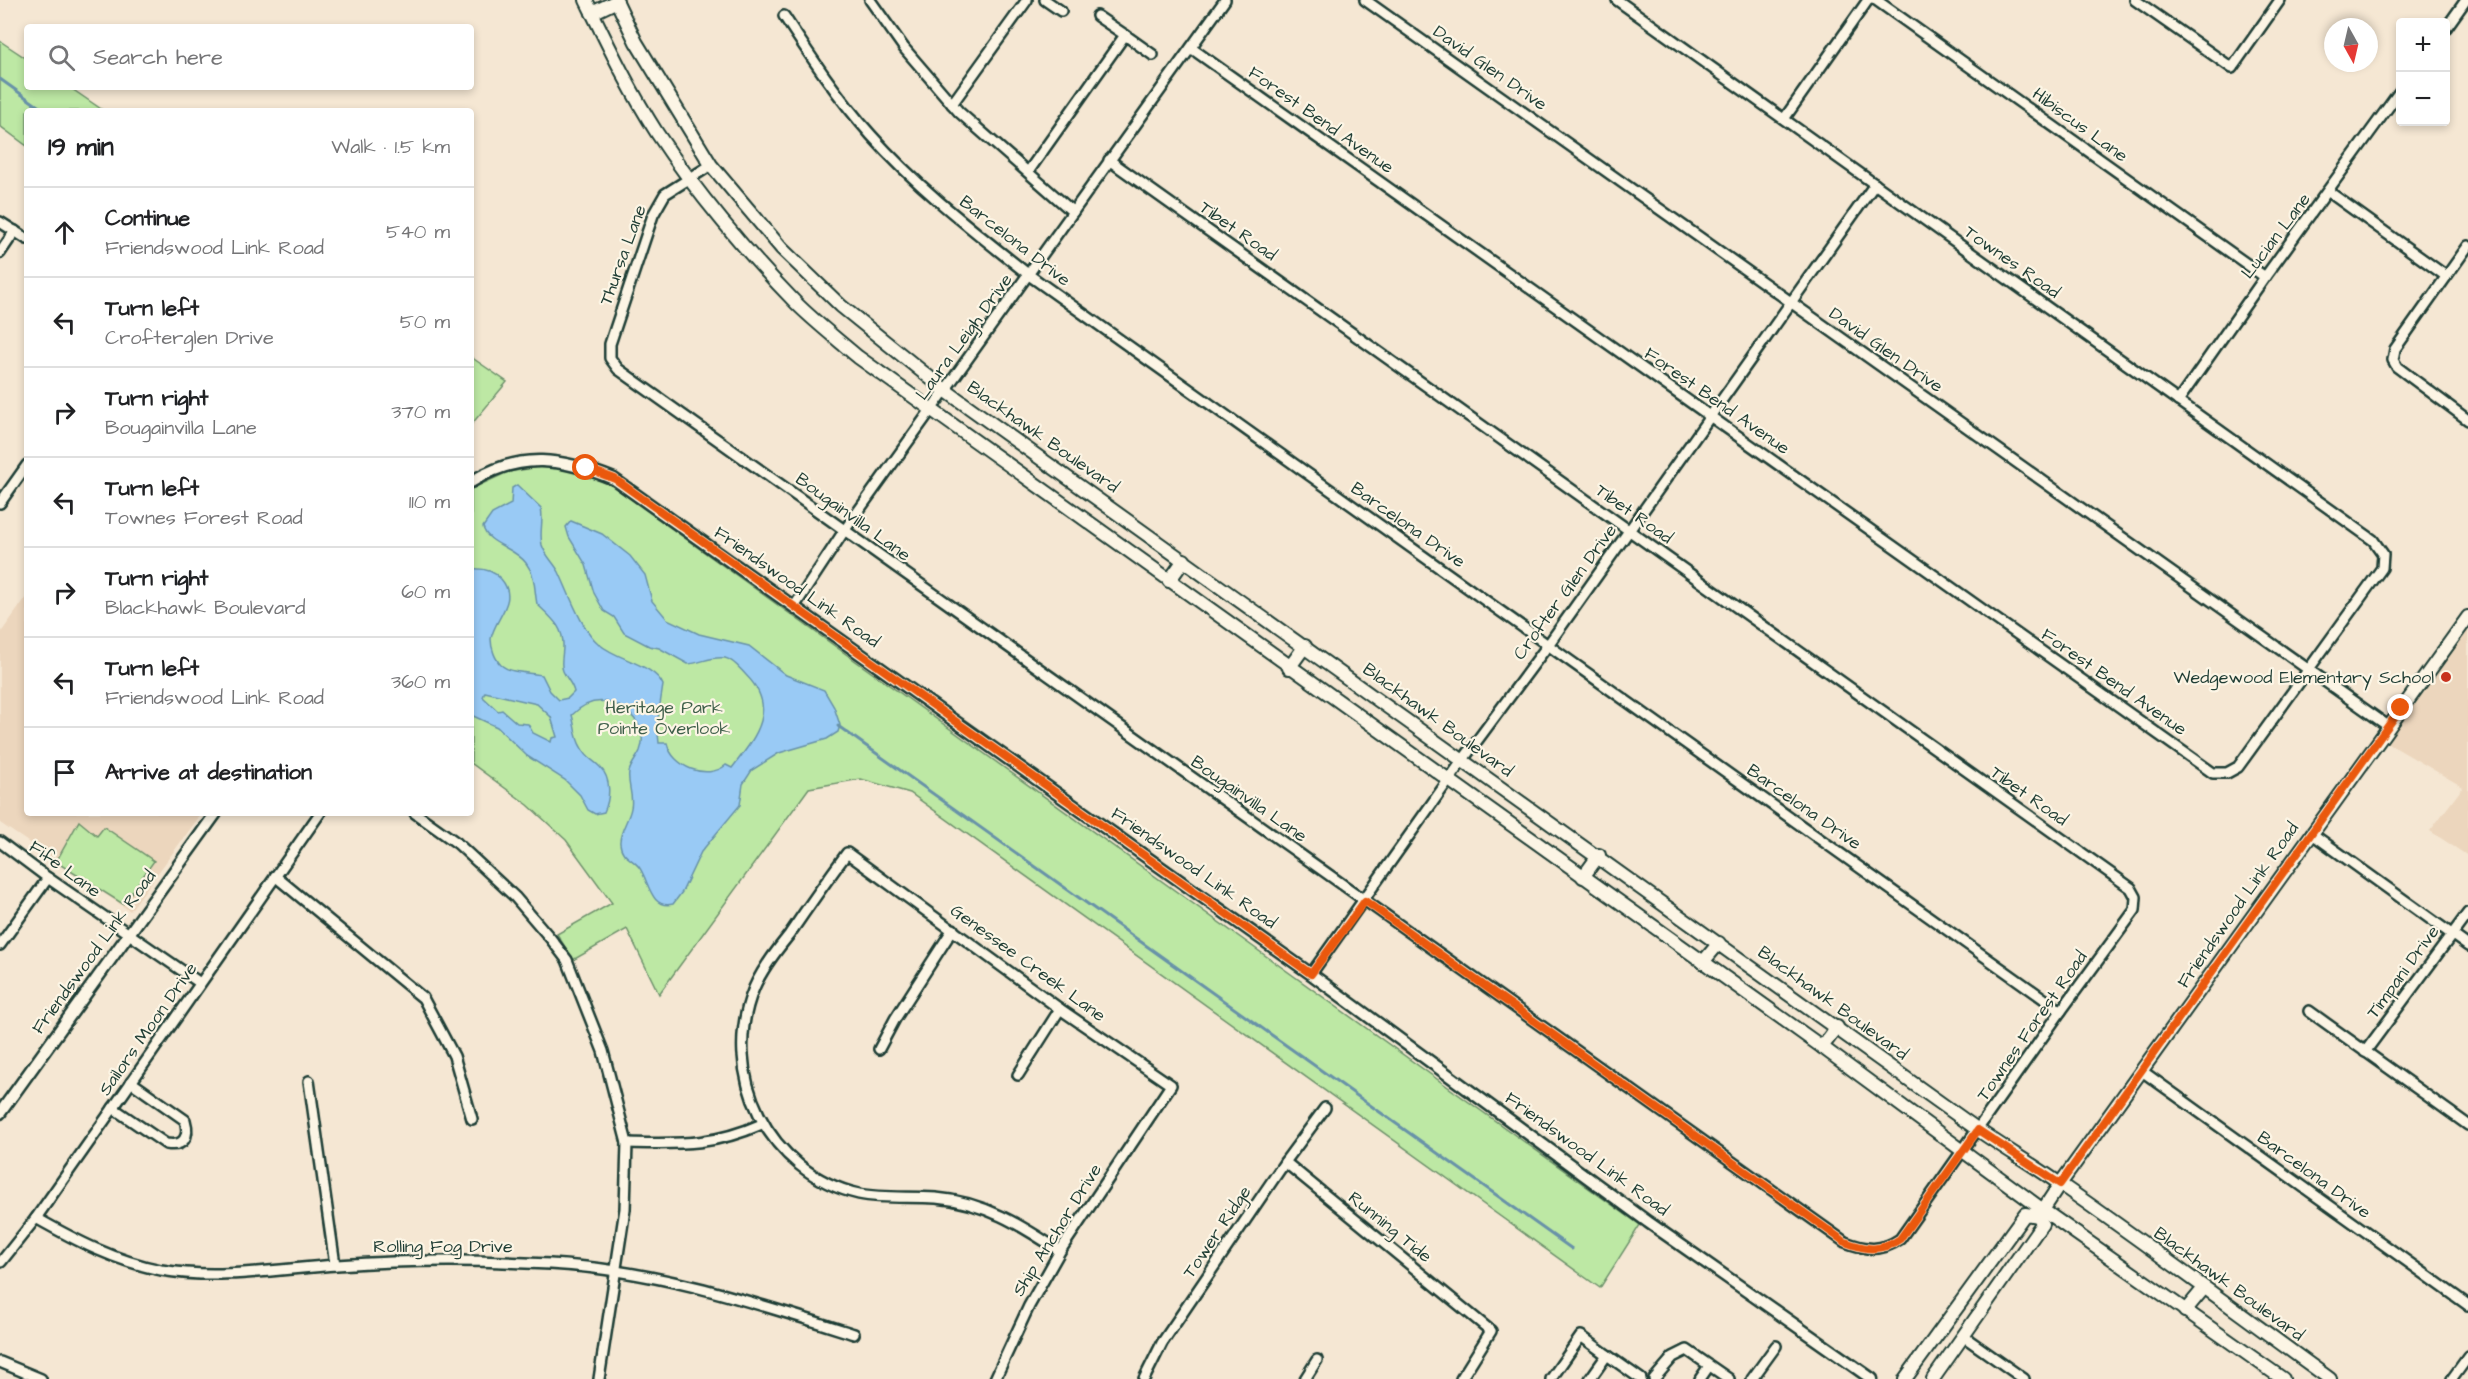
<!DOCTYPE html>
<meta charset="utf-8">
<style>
body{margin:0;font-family:"Architects Daughter",sans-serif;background:#f6f6f6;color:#202124}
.controls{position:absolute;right:18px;top:18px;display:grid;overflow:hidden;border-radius:6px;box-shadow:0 3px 9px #0003}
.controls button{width:54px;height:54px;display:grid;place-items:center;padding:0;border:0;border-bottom:2px solid #e0e0e0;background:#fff;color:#202124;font:30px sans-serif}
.compass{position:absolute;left:2324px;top:18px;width:54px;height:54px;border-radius:50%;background:#fff;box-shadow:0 3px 9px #0003;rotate:172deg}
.stop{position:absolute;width:18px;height:18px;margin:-14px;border:4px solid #ea580c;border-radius:50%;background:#fff}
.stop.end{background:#ea580c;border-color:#fff;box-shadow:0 2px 6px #0008}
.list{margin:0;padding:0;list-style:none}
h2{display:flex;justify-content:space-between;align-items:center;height:78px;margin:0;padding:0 24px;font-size:26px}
h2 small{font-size:20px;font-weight:400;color:#757577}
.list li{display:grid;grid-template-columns:39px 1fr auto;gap:18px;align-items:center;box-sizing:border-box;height:90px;padding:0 24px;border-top:2px solid #e0e0e0}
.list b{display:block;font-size:22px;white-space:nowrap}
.list p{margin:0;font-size:20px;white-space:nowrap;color:#757577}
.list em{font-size:20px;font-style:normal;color:#757577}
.icon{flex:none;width:33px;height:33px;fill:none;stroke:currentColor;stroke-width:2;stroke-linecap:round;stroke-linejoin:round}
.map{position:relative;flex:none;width:2468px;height:1379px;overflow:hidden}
.search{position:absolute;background:#fff;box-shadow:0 3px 9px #0003;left:24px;top:24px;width:450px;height:66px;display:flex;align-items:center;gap:15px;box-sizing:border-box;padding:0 21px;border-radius:6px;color:#757577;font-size:22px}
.panel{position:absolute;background:#fff;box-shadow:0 3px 9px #0003;left:24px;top:108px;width:450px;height:708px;border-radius:6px}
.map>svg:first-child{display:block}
.built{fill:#ecd6bd}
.green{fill:#bde8a4;stroke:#6e926c;stroke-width:1.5}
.water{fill:#99caf5;stroke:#6892a8;stroke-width:1.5;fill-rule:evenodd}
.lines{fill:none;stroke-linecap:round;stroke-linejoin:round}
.stream{stroke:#6892a8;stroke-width:3}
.minor-casing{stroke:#1f3d34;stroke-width:14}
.tertiary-casing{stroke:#1f3d34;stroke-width:15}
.secondary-casing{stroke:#1f3d34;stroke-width:16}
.minor{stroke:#fcf5e5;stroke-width:9}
.tertiary{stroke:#fcf5e5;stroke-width:10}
.secondary{stroke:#fcf5e5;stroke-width:12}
.route{stroke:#ea580c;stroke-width:8}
.poi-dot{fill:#c8321e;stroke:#fcf5e5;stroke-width:2}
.labels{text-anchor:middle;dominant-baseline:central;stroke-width:4.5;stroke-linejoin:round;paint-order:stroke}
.street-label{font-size:18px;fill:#1f3d34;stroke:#fcf5e5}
.poi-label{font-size:18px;fill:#1f3d34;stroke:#fcf5e5;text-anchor:end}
.park-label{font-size:18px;fill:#3f5f4a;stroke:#fcf5e5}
</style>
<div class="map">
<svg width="2468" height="1379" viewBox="0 0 2468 1379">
<rect width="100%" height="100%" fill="#f5e7d3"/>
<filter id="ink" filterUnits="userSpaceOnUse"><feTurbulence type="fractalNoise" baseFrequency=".0167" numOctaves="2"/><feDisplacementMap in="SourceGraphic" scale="12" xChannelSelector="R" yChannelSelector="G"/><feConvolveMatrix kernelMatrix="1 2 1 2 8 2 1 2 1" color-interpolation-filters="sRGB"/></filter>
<g filter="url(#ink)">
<g class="built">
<polygon points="27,596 27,813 202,813 130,911 0,823 0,634"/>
<polygon points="2468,616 2468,856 2430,831 2463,787 2379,738"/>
</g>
<g class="green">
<polygon points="0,41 27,59 27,87 69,87 104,111 27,111 27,146 0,126"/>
<polygon points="471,357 507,382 471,425"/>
<path d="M540,467C567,468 587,473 611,485L1640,1225L1600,1288L910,793L861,779L809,788L659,994L627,929L573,960L557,934L612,903L566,840L528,805L471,763V489L508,472Z"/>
<polygon points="79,821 97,836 104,827 154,861 123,904 56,862"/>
</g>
<path class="water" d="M517,485L541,508C544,520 539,532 542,545C545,555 554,563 559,572C569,593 581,629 599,644C617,660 654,664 663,685L657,724L659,743H667C672,767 707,781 726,765L732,768C755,738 780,709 746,675C740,669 734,660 725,658C711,656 701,663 688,664L659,648L649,646L624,633L614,617L604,611L594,593L586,565L569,537L566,527L571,521L602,534L630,556L645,575L652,601L667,619L699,634L749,646L786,675L824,690L834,707L840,725L838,732L827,739L779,753L752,770L743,784L740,805L701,852L682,892L673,904C650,910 649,880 639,867C632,858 621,857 620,843C619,832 629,820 631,808C634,796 627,784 629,772C631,764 637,758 640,751C649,728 628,705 606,702C593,700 581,706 572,715C575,725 575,738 581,747C588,760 591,758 600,767C612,779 610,799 604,812L595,814L588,810L580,795L565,780L527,756L497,727L471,715V569C483,568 493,570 501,579C520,601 494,618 491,639C491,648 495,659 501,665C512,674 529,672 542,675L550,691L559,700L568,698L574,692C572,683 567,680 563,671C560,664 563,655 563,647C564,626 550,617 537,604C534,589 536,576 526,563C514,547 487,544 483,527L492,514L511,504L512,488ZM485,692L537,704L551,717L557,737L552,738L551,742L533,733L528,724L517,723L502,710L498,711L483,697Z"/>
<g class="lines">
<g class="stream">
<polyline points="0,79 45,111"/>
<polyline points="838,726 1572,1249"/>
</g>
<g class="minor-casing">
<g id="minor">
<polyline points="870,0 904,48 959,112 1073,212"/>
<polyline points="1045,0 1061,11"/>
<polyline points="1365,0 2388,726"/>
<polyline points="1876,0 2265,277"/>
<polyline points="2135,0 2232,68 2280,0"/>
<path d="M784,16C811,57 838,98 871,135C918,188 974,231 1029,275L2061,1011"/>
<polyline points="1097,16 1125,35"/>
<polyline points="2446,28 2466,0"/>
<polyline points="1191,48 2213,773 2227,773 2238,767 2382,568 2383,554 2373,540 1617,0"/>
<polyline points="952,104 1027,0"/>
<polyline points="1784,119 1868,0"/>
<path d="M711,165L665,194L653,215L610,344V358L618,369L1845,1242C1866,1250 1881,1252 1900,1239L2061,1011L2135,910L2136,897L2131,888L1109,160"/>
<polyline points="1028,172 1125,35 1153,55"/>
<polyline points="2329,192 2446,276"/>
<polyline points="0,222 27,239"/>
<polyline points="2468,246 2395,349 2393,360 2397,367 2468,420"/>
<polyline points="0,253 15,231"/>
<polyline points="2178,401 2265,277 2400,91"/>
<polyline points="0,503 27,465"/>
<polyline points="794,607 844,531 1225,0"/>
<polyline points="415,813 457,843 515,897 551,939 567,960 603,1051 627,1143 625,1209 599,1379"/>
<polyline points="2311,833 2468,946"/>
<polyline points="0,842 48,878 200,983"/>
<polyline points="275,876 423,998 454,1056 472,1119"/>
<polyline points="0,945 48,878"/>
<polyline points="1311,974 1462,761 1548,645 1875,184"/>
<polyline points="2309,1011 2468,1125"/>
<polyline points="879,1049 895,1019 953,929"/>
<polyline points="2365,1052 2468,913"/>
<polyline points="2142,1071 2468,1305"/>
<polyline points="1018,1075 1060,1009"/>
<polyline points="309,1081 335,1265"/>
<path d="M113,1108L166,1144C184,1147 190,1137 185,1120L131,1082"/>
<path d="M627,1143C681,1144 712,1146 762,1124"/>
<polyline points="1285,1162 1491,1331 1461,1379"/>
<path d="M36,1218C75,1240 115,1261 161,1270C219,1280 279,1269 337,1265C408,1260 479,1260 550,1264C657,1270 753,1302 854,1334"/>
<polyline points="1,1262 36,1218 320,813"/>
<polyline points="1963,1336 2024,1379"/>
<polyline points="0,1362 41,1379"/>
<path d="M995,1379L1029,1306L1060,1251L1171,1085L1060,1009L847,853C827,880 808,907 789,935C776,951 762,969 754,988C719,1073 768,1173 859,1194C884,1199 911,1196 936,1198C984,1202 1021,1225 1060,1251"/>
<polyline points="1144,1379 1162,1343 1285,1162 1325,1108"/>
<polyline points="1305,1379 1317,1360"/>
<polyline points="1551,1379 1581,1336 1607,1355"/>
<polyline points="1590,1379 1607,1355 1641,1379"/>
<polyline points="1654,1379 1673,1357 1687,1350 1729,1379"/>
<polyline points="1700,1379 1709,1366"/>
<polyline points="1752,1379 1776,1346"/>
<polyline points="2452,1379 2468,1357"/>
</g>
</g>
<g class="tertiary-casing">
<g id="tertiary">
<path d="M471,482C521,451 562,458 614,479L1311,974L1648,1222L1872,1379"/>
<polyline points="0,1113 216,813"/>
</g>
</g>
<g class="secondary-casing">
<g id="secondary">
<path d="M586,0C608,45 630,91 657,133C695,191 747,253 796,303C815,322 837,339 858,357L1822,1047L2043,1210L2283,1379"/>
<path d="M616,0L636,42L711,165L782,249L841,306L945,390C1290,634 1631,882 1974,1127C2002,1147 2032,1164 2060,1184C2151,1247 2240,1314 2330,1379"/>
<polyline points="592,13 617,1"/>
<polyline points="1169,581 1184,560"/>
<polyline points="1289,668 1305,646"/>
<polyline points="1583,877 1599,855"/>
<polyline points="1703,962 1719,943"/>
<polyline points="1822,1047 1837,1027"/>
<polyline points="2185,1311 2204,1288"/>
<polyline points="1905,1379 2025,1214 2039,1216 2043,1211"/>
<polyline points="1933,1379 2042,1224 2039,1216 2060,1184 2468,617"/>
</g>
</g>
<use href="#minor" class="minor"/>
<use href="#tertiary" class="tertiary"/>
<use href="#secondary" class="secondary"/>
</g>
</g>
<g class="lines" filter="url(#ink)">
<path class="route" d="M586,468L615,479L1311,974L1365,901L1845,1242C1866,1250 1881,1252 1900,1239L1978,1130L2060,1184L2401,708"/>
</g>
<circle class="poi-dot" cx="2446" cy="677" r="6"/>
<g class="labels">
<g class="street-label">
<text transform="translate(1490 68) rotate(35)">David Glen Drive</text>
<text transform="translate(1321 120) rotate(35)">Forest Bend Avenue</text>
<text transform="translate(2080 125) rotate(36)">Hibiscus Lane</text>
<text transform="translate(1238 231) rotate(35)">Tibet Road</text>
<text transform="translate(2276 236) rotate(-53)">Lucian Lane</text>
<text transform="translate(1015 241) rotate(38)">Barcelona Drive</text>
<text transform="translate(623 255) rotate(-70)">Thursa Lane</text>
<text transform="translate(2012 262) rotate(35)">Townes Road</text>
<text transform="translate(964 337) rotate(-54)">Laura Leigh Drive</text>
<text transform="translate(1886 350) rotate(35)">David Glen Drive</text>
<text transform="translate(1717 401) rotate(35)">Forest Bend Avenue</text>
<text transform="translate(1043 437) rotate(35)">Blackhawk Boulevard</text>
<text transform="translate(1634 514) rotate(35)">Tibet Road</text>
<text transform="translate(853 517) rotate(36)">Bougainvilla Lane</text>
<text transform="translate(1408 525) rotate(35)">Barcelona Drive</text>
<text transform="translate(797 587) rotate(35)">Friendswood Link Road</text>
<text transform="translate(1565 592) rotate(-54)">Crofter Glen Drive</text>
<text transform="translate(2114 682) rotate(35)">Forest Bend Avenue</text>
<text transform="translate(1438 720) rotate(36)">Blackhawk Boulevard</text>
<text transform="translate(2029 796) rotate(35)">Tibet Road</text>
<text transform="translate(1249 799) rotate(35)">Bougainvilla Lane</text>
<text transform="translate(1804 807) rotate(35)">Barcelona Drive</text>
<text transform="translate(1194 868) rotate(35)">Friendswood Link Road</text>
<text transform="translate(65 869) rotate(36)">Fife Lane</text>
<text transform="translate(2238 905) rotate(-55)">Friendswood Link Road</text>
<text transform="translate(94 952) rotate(-54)">Friendswood Link Road</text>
<text transform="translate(1028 963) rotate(36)">Genessee Creek Lane</text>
<text transform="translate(2403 972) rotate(-54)">Timpani Drive</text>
<text transform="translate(1833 1003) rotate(36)">Blackhawk Boulevard</text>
<text transform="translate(2032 1026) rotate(-55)">Townes Forest Road</text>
<text transform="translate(148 1029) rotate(-55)">Sailors Moon Drive</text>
<text transform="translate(1587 1154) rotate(36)">Friendswood Link Road</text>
<text transform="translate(2314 1175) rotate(36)">Barcelona Drive</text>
<text transform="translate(1390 1227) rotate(39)">Running Tide</text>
<text transform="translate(1057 1230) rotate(-58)">Ship Anchor Drive</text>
<text transform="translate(1217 1232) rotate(-56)">Tower Ridge</text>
<text x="443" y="1246">Rolling Fog Drive</text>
<text transform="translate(2229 1284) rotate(36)">Blackhawk Boulevard</text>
</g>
<g class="poi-label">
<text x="2434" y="677">Wedgewood Elementary School</text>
</g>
<g class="park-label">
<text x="664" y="707">Heritage Park<tspan x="664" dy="21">Pointe Overlook</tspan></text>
</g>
</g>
</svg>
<div class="controls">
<button>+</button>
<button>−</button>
</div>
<svg class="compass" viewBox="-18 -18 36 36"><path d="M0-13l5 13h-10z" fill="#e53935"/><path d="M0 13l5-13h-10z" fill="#757577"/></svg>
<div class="stop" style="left:586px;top:468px"></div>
<div class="stop end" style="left:2401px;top:708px"></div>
<div class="search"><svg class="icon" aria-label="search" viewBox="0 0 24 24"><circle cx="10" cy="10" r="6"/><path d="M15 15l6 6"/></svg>Search here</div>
<section class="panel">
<h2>19 min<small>Walk · 1.5 km</small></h2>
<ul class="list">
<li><svg class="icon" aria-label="ahead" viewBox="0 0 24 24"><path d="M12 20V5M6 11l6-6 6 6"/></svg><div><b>Continue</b><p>Friendswood Link Road</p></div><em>540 m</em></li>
<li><svg class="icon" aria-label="left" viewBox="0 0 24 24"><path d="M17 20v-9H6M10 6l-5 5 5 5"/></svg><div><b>Turn left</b><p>Crofterglen Drive</p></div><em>50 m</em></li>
<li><svg class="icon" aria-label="right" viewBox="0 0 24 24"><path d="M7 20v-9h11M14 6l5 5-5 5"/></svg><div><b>Turn right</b><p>Bougainvilla Lane</p></div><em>370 m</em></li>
<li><svg class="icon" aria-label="left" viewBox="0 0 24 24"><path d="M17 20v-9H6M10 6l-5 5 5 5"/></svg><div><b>Turn left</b><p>Townes Forest Road</p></div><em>110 m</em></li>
<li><svg class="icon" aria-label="right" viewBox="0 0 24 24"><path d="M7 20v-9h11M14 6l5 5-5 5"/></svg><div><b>Turn right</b><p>Blackhawk Boulevard</p></div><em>60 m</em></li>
<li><svg class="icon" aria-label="left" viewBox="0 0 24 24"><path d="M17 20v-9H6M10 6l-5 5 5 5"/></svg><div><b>Turn left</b><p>Friendswood Link Road</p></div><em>360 m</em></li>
<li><svg class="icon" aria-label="arrive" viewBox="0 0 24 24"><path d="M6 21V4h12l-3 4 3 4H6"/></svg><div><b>Arrive at destination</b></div></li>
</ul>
</section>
</div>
